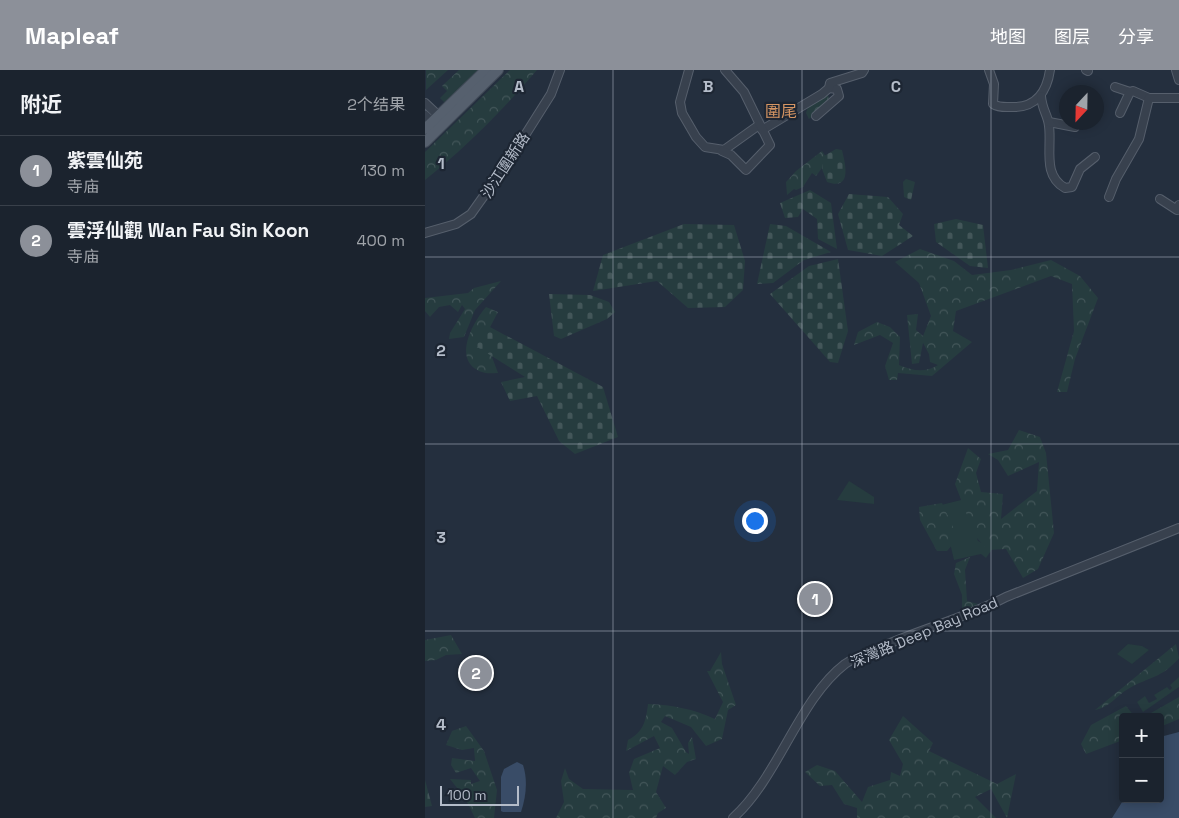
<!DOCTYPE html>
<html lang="zh">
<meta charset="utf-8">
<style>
body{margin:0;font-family:"Space Grotesk","Noto Sans SC",sans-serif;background:#282f3a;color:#f1f3f6}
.controls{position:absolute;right:15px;bottom:15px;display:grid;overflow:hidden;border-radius:5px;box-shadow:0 2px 12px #0003}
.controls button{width:45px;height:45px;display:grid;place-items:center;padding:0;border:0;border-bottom:1px solid #39404a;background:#1b232e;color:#f1f3f6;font:25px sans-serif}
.compass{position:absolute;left:634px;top:15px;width:45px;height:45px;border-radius:50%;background:#1b232e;box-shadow:0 2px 12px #0003;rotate:202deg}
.scale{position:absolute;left:15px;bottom:12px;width:79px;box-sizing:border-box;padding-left:5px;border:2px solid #b4bcc9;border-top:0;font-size:14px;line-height:18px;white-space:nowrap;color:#b4bcc9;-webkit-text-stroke:4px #1d2633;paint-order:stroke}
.you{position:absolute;left:329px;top:450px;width:18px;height:18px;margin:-12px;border:4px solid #fff;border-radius:50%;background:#1a73e8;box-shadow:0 0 0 8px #1a73e833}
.badge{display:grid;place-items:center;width:32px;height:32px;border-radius:50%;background:#8c9099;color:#fff;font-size:16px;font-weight:700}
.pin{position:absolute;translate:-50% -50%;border:2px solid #fff;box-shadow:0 1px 5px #0006}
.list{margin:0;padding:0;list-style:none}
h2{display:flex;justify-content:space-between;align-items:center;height:65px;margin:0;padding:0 20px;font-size:21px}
h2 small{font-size:16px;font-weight:400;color:#a0a4aa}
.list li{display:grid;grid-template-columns:32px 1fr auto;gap:15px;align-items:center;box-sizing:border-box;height:70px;padding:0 20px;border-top:1px solid #39404a}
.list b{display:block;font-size:19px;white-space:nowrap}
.list p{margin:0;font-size:16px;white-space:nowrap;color:#a0a4aa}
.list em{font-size:16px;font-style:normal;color:#a0a4aa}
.map{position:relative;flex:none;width:754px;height:748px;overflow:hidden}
header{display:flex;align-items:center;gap:30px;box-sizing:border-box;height:70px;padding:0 25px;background:#8c9099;color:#fff}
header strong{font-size:24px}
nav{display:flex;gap:28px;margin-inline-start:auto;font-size:18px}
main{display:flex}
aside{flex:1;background:#1b232e}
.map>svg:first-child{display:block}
.green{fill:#263c3f}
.forest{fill:url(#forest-crowns)}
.cemetery{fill:url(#cemetery-stones)}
.water{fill:#394c67}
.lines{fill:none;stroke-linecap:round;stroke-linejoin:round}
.minor-casing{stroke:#565f6c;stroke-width:10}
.major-casing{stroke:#414a57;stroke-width:12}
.minor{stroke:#38414e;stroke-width:8}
.major{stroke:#56606e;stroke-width:10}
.grid{fill:none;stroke:#b4bcc9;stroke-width:1;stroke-opacity:0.55}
.labels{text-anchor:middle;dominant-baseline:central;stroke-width:4.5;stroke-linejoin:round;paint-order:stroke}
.street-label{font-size:15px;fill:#b4bcc9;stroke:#1d2633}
.neighbourhood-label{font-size:16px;fill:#d59563;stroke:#1d2633}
.grid-label{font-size:16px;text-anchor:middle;font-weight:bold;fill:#b4bcc9;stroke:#1d2633;stroke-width:4.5;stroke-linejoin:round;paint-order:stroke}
</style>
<header>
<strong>Mapleaf</strong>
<nav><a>地图</a><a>图层</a><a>分享</a></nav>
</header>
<main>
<aside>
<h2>附近<small>2个结果</small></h2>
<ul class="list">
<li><span class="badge">1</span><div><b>紫雲仙苑</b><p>寺庙</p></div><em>130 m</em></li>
<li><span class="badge">2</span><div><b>雲浮仙觀 Wan Fau Sin Koon</b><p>寺庙</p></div><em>400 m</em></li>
</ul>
</aside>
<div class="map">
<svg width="754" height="748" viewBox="0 0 754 748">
<defs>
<pattern id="forest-crowns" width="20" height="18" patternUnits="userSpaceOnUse" patternTransform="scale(1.25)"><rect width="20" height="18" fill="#263c3f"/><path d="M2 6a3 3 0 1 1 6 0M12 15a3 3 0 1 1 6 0" fill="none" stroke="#435659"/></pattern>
<pattern id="cemetery-stones" width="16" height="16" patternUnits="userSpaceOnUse" patternTransform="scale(1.25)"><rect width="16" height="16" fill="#263c3f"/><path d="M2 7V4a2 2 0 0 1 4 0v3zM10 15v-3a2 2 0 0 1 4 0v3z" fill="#435659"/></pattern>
</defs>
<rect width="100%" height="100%" fill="#242f3e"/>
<g class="green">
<polygon points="424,411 449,427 449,434 412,430"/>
<polygon points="540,429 553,471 568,478 561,488 556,484 529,490 516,435"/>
<polygon points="703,574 717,576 724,580 707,594 692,584"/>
<polygon points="754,607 754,617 718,642 712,632 720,626 724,633 732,629 729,625 742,617 745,620 747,618 745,615"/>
</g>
<g class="forest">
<polygon points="1,0 23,0 1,20"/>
<polygon points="34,0 53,0 20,33 15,28 22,21 17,16"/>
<path d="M85,0H112C78,40 41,77 0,110V82Z"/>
<polygon points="403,25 404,30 384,49 381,43 383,37"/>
<polygon points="397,81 403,90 391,106 387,103 378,117 371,120 369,119 362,125 361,112 371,101"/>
<path d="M495,179L529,191L547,205L586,200L626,190L655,206L673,228L650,289L642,322H632L649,261L647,214L626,206L531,241L528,261L547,272L507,306L473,303L472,310H464L460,296L468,273L455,265L429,275L433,262L452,252L465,257L475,267L474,295C488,301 500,303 513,295L505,292L504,284L498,273L494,293L487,294L482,245L493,244L491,260L498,266L506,246L494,213L470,192Z"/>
<polygon points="76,211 50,240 39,267 24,269 25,263 40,239 37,235 33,242 25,235 14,237 5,247 0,241 0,228 43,223 49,218"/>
<path d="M61,237L73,242L62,263L64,279L73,303C69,303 61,304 57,302C26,291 48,252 61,237Z"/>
<polygon points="594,360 615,367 621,383 629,463 613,499 598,508 581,479 563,480 550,466 530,414 543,378 556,389 551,403 556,422 578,424 576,449 612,421 614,392 583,406 573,390 563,384 583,380"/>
<polygon points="517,433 533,468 522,481 512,481 495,450 494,437"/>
<polygon points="545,487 540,500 542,531 553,534 537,543 537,525 529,504 531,493"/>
<polygon points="26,565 37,584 21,585 11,590 0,591 0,570"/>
<path d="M751,574L754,588C736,609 725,606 703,619C691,626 684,638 670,640Z"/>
<path d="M296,582L297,594L311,635L303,640L297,669L281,676L266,657L240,646L236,652L247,658L261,682L264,684L263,673L267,667L271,689L262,692L250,705L238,696L231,722L241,738L233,743L231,748H131L139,732L136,711L140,698L144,709L158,719L208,720L204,703L209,689L235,678L229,666L201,681L203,670C219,662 221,650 223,634C248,635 268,639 290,649L298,632L282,601H285Z"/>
<polygon points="754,627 754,649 735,657 735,647 719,647"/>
<polygon points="701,636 710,647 698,647 698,670 661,684 656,674 666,655"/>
<polygon points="478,646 508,673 504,681 572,714 591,704 582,748 566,719 550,727 571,748 432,748 432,738 419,734 407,715 395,716 380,702 392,695 410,701 437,732 443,717 465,710 466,702 475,706 478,694 464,670"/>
<polygon points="41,656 59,681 72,720 69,748 50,748 40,728 25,709 46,710 46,714 55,711 46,698 31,703 26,695 27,688 50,691 49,678 37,680 21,675 27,661"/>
</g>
<g class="cemetery">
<path d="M411,79L417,80C420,93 428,121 402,112L397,99L399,86Z"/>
<polygon points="481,109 490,112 486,130 479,127 478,112"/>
<polygon points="385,120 406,133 412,179 393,169 392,149 378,139 373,147 360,148 355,133"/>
<polygon points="424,124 463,127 478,144 474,155 488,166 457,186 423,180 413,144"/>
<polygon points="531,149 558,155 563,198 545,196 511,172 509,154"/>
<polygon points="259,154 309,155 320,191 318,220 300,237 263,238 232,211 168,221 178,185"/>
<polygon points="345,154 361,156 406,182 379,190 348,213 332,214"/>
<polygon points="413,189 423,261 413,293 405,292 345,224 384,196"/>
<polygon points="124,224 165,225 184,232 190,242 182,249 136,269 129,266"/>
<polygon points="63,256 178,317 193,367 150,384 134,371 112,326 85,331 76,312 100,307 49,275"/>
<polygon points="0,710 7,736 0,737"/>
</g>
<g class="water">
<polygon points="754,662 754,748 687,748 699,729 735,729 735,667"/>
<path d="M92,692L98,695C103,710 101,727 96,742H78L76,741V707L79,699Z"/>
</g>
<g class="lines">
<g class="minor-casing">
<g id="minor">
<polyline points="264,0 255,32 257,43 271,67 280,77 299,80 334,55"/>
<path d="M564,0L569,14L568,34C574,38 581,37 587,37C611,38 622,21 625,0"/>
<polyline points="661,0 663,1"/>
<polyline points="751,0 754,10"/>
<polyline points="690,17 705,22"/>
<path d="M616,26C617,40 623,45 624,56C627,78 617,105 640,118L647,117L655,99L670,87"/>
<polyline points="0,33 17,49"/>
<polyline points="695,43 705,22 708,21 724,28"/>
<polyline points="0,45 11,55"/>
<polyline points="391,46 414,26 412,19 404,18"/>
<polyline points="624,52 650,57"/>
<polyline points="337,60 397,24 404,18 405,13 437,3 439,0"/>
<polyline points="297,81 306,85 321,100 345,75 319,22 300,0"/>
<polyline points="684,127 691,109 714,69 724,28 754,28"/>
<polyline points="735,129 752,140 754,135"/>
<polyline points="0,163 31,154 46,144 85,89 126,24 135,0"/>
<path d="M308,748C353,708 374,629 420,594C430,587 443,583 454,578C495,559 541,548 581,527L754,458"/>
</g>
</g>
<g class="major-casing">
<g id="major">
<polyline points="0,59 61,0"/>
<polyline points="0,72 73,0"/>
</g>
</g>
<use href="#minor" class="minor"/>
<use href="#major" class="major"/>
</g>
<path class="grid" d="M188,0V748M377,0V748M566,0V748M0,187H754M0,374H754M0,561H754"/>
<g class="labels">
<g class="street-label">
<text transform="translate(80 95) rotate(-57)">沙江圍新路</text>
<text transform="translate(499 562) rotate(-23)">深灣路 Deep Bay Road</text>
</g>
<g class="neighbourhood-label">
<text x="356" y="41">圍尾</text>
</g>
</g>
<g class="grid-label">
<text x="94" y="22">A</text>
<text x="283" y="22">B</text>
<text x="471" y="22">C</text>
<text x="16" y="99">1</text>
<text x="16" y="286">2</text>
<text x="16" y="473">3</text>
<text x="16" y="660">4</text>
</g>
</svg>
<div class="controls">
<button>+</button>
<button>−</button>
</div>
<svg class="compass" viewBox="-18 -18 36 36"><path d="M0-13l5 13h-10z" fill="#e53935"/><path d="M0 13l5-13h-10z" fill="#a0a4aa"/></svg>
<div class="scale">100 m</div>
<div class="you"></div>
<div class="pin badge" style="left:390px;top:529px">1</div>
<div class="pin badge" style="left:51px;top:603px">2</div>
</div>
</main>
